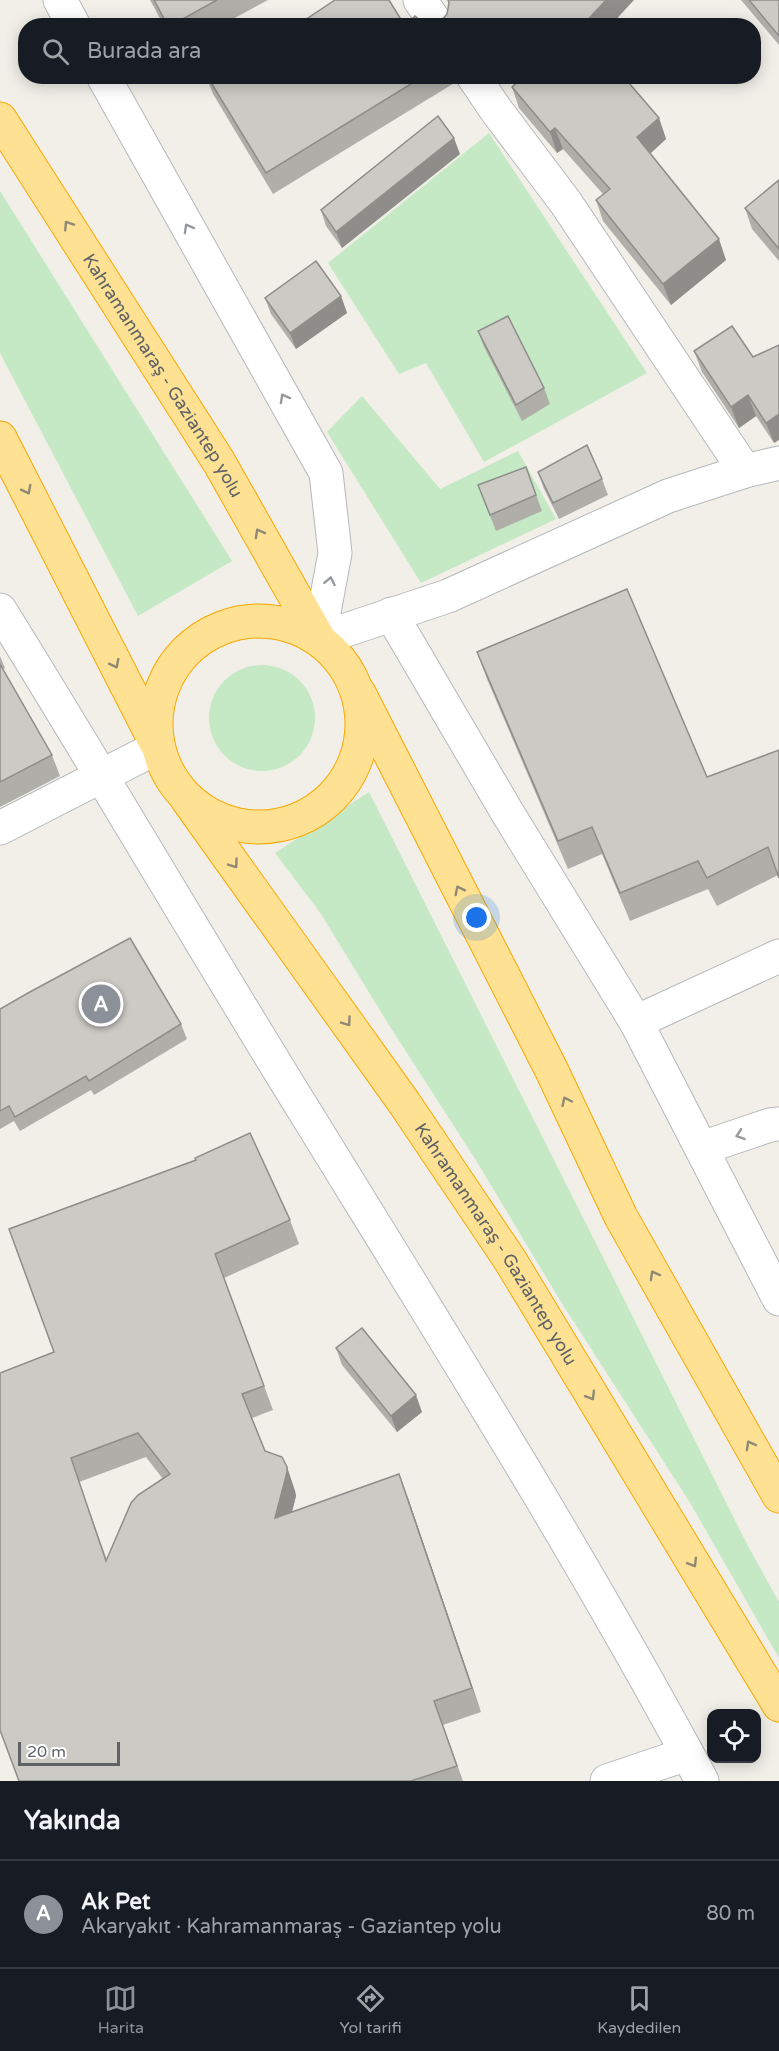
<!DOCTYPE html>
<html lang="tr">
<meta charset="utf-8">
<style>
body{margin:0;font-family:"Varela Round",sans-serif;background:#242831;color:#f1f3f6}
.controls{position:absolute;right:18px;bottom:18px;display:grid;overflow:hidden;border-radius:12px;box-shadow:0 3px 15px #0003}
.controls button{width:54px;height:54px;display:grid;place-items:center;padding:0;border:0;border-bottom:2px solid #363941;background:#171b24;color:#f1f3f6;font:30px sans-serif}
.scale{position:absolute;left:18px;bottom:15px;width:102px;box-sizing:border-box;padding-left:6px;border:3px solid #5f6368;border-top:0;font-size:16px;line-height:21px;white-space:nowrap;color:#5f6368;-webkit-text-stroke:4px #fff;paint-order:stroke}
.you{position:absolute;left:477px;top:918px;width:21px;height:21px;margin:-15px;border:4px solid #fff;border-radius:50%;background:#1a73e8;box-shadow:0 0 0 9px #1a73e833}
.badge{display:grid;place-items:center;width:39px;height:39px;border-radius:50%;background:#8c9099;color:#fff;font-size:20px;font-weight:700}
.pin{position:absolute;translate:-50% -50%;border:3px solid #fff;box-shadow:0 2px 6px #0006}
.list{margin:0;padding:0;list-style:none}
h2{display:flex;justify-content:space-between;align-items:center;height:78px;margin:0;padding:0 24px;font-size:26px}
h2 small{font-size:20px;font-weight:400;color:#9ea1a6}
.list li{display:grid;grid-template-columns:39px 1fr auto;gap:18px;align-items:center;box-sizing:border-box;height:108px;padding:0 24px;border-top:2px solid #363941}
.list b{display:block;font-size:22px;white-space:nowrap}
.list p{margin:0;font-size:20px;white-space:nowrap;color:#9ea1a6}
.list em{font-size:20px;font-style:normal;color:#9ea1a6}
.icon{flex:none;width:33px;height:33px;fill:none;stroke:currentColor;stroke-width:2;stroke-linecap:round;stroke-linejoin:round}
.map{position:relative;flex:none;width:779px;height:1781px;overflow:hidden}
.search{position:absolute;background:#171b24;box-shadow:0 3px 15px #0003;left:18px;right:18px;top:18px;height:66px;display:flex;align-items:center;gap:15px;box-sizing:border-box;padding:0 21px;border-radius:24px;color:#9ea1a6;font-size:22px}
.sheet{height:186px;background:#171b24}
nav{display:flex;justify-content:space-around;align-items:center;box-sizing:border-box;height:84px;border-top:2px solid #363941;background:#171b24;font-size:16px;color:#9ea1a6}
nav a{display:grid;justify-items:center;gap:3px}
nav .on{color:#8c9099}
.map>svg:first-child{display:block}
.green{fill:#c5e8c5}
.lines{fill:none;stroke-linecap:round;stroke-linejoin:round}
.minor-casing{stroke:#b5b8bc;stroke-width:35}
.highway-casing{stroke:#f9a800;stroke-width:35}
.minor{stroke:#fff;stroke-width:33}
.highway{stroke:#fee192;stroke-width:33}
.wall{fill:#afaea9;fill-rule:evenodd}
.shaded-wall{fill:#8f8d8a}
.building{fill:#cccac5;stroke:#8f8d8a;stroke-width:1.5;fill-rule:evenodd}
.oneway{stroke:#8f8975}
.oneway2{stroke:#979a9d}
.labels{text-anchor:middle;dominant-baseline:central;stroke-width:4.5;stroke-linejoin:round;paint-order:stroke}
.street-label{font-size:18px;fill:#5f6368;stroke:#fff}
</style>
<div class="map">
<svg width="779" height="1781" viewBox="0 0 779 1781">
<rect width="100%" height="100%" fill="#f1efe8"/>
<g class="green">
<polygon points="489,133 647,373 484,462 426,363 399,374 328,263"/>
<polygon points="0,191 232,561 138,616 0,353"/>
<polygon points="362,396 440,489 518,451 556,519 421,583 327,432"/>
<circle cx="262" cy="718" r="53"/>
<polygon points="369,792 749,1548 779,1602 779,1658 689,1501 561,1302 477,1162 389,1025 321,914 275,853"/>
</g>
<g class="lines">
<g class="minor-casing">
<g id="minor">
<polyline points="60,0 74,26"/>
<polyline points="420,0 438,26"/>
<polyline points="103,76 326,473 335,553 319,639 448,596 668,496 745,471 779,463"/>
<polyline points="473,76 496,110 566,203 745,471"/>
<path d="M0,610C105,779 205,951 310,1120C444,1338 581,1555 702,1781"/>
<polyline points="391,614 507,812 636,1022 779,1299"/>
<polyline points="0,828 158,747"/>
<polyline points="636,1022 779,956"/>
<polyline points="702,1148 770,1125 779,1124"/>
<polyline points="607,1781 687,1754"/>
</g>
</g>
<g class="highway-casing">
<g id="highway">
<path id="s1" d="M0,119L219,462L319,639"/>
<polyline points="0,438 155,741"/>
<circle cx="259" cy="724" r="103"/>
<polyline points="359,693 551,1069 621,1217 779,1496"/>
<path id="s2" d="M187,799L405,1104L510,1260L779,1705"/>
</g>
</g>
<use href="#minor" class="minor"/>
<use href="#highway" class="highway"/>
</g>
<g class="wall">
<polygon points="150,0 268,0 220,26 164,26"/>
<polygon points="741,0 779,0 779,45"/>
<polygon points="206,76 454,76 456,82 273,194 213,94"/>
<polygon points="512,87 659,118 666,139 650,154 726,260 671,305 603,221 596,200 603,194 563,149 557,153 519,108"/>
<polygon points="460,154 342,248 326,226 321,210"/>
<polygon points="779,180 779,261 752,229 745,208"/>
<polygon points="341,296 347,313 296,349 271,314 265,298"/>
<polygon points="478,331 544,388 550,404 522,421 484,347"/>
<polygon points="694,351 753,357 774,443 756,416 739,428 702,372"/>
<polygon points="526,467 542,511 496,531 478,485"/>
<polygon points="538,472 602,479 608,495 559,519 544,489"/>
<polygon points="477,652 707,777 779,750 778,875 717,906 708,889 630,921 602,854 568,869 487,679"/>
<polygon points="0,656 5,668 3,669 52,755 60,776 0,807"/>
<polygon points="0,1009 181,1024 187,1039 94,1095 91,1090 20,1131 14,1121 0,1129"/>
<path d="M290,1220L299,1244L224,1278L273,1410L252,1418L265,1451L287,1467L295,1491L296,1496L292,1512L408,1498L481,1712L443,1725L463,1781H19L54,1352L9,1229ZM146,1457L163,1479L107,1560L79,1482Z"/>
<polygon points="336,1348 422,1412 397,1432 342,1365"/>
</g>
<g class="shaded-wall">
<polygon points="606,0 634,0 610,26 582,26"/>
<polygon points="659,118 666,139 645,158 637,137"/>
<polygon points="555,128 563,149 557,153 550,132"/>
<polygon points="454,138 460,154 342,248 336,232"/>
<polygon points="719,239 726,260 671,305 663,284"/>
<polygon points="341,296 347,313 296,349 290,333"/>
<polygon points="748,395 756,416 739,428 731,407"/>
<polygon points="779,414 779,440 774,443 766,423"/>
<polygon points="416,1395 422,1412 397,1432 391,1416"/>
<polygon points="287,1467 295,1491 296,1496 284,1542 275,1518"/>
<polygon points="399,1474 408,1498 481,1712 472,1688"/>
</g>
<g class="building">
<polygon points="154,0 217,0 170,26 168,26"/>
<polygon points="335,0 389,0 405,26 296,26"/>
<polygon points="448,0 606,0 582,26 405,26 415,16 422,22 431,24 441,21 447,14 449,3"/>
<polygon points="749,0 779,0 779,36"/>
<polygon points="207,76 424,76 266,173"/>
<polygon points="524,76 623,76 659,118 637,137 719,239 663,284 596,200 610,189 555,128 550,132 512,87"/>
<polygon points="438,116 454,138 336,232 321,210"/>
<polygon points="779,180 779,249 745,208"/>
<polygon points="316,261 341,296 290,333 265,298"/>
<polygon points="508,316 544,388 516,405 478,331"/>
<polygon points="732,326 753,357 779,345 779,414 766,423 748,395 731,407 694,351"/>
<polygon points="587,445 602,479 553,503 538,472"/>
<polygon points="526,467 536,495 490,515 478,485"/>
<polygon points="627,589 707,777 779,750 779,878 768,847 707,878 698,861 620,893 592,827 558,841 477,652"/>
<polygon points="0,664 52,755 0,782"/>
<polygon points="130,938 181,1024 89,1081 86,1076 15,1117 9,1106 0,1111 0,1009 28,993"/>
<path d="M250,1133L290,1220L215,1254L264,1386L242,1394L265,1451L282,1457L287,1467V1472L275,1518L399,1474L472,1688L434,1701L457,1766L411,1781H19L0,1730V1373L54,1352L9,1229L196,1160L195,1158ZM138,1433L170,1474L138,1495L131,1503L106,1561L71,1458Z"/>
<polygon points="362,1328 416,1395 391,1416 336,1348"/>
</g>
<defs><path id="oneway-chevron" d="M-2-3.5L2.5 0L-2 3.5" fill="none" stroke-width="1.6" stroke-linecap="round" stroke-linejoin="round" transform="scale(1.5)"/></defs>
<g class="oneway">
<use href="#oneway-chevron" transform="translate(68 225) rotate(-123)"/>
<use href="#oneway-chevron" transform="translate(27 490) rotate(63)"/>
<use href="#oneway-chevron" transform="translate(259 533) rotate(-119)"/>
<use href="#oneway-chevron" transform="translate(115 664) rotate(63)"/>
<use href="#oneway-chevron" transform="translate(234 864) rotate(55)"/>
<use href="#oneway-chevron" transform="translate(459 890) rotate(-117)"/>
<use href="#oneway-chevron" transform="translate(347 1022) rotate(55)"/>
<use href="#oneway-chevron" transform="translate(566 1101) rotate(-115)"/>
<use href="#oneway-chevron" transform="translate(654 1275) rotate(-119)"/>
<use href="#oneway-chevron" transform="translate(591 1396) rotate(59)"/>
<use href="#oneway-chevron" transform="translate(750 1445) rotate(-119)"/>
<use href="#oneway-chevron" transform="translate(693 1563) rotate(59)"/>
</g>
<g class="oneway2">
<use href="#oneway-chevron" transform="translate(188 228) rotate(-119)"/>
<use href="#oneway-chevron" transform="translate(284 398) rotate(-119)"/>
<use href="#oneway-chevron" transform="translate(330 581) rotate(-79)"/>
<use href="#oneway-chevron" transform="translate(740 1135) rotate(161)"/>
</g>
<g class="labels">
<g class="street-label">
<text stroke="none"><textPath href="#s1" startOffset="304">Kahramanmaraş - Gaziantep yolu</textPath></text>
<text stroke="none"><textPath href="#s2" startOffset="542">Kahramanmaraş - Gaziantep yolu</textPath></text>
</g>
</g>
</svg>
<div class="controls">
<button><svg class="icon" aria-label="locate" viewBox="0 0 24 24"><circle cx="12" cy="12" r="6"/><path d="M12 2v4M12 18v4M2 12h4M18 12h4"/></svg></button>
</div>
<div class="scale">20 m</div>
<div class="you"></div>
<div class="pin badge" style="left:101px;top:1004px">A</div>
<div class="search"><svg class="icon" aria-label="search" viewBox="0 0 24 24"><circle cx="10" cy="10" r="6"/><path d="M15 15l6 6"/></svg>Burada ara</div>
</div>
<section class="sheet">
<h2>Yakında<small></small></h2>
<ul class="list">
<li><span class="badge">A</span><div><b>Ak Pet</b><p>Akaryakıt · Kahramanmaraş - Gaziantep yolu</p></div><em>80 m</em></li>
</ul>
</section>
<nav>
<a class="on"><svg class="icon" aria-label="map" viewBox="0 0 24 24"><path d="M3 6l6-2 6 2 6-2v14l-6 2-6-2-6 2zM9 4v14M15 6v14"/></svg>Harita</a>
<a><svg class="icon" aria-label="directions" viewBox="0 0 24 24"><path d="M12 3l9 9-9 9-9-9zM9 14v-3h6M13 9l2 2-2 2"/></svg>Yol tarifi</a>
<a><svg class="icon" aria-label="saved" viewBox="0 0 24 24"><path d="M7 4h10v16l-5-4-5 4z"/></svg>Kaydedilen</a>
</nav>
